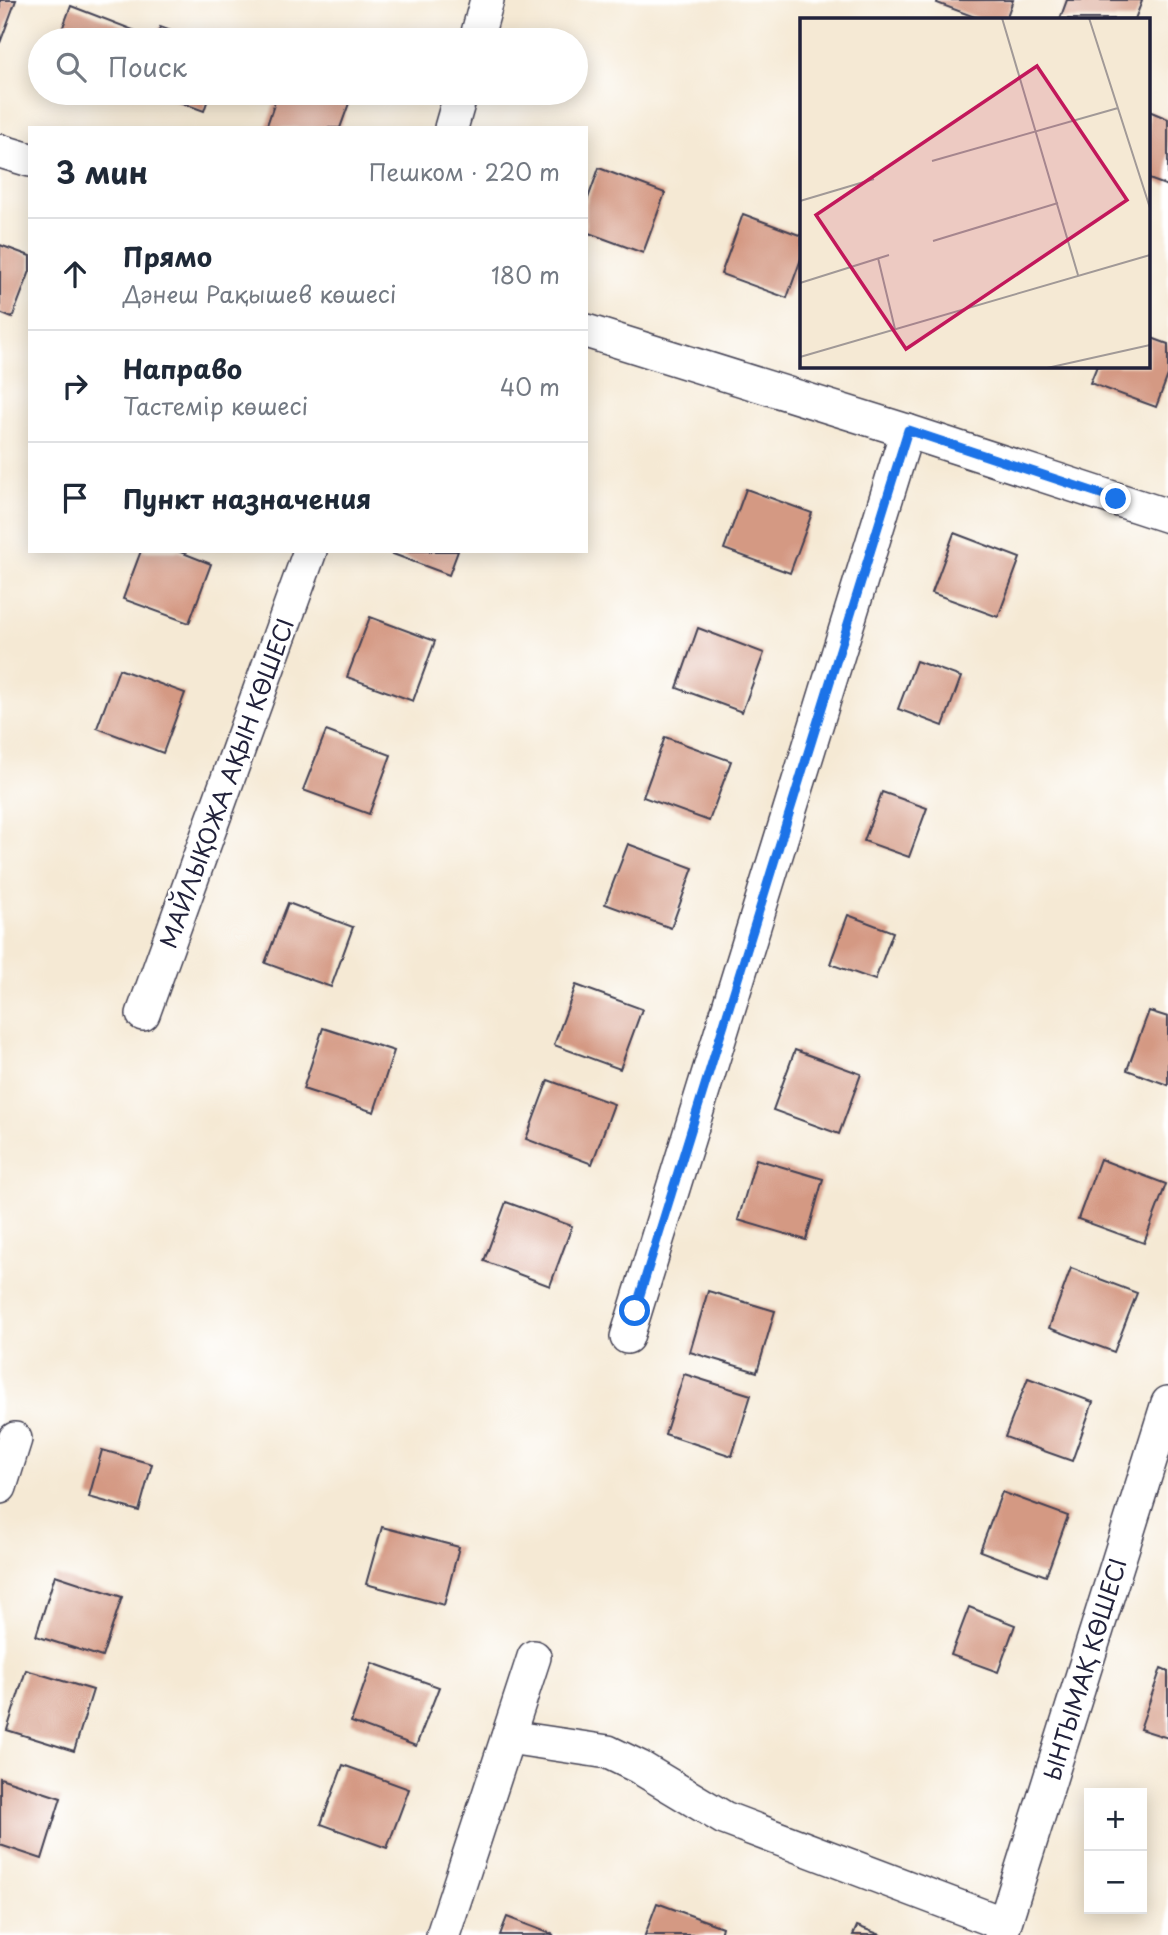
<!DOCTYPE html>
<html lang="ru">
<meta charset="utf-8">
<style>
body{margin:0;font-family:"Playpen Sans",sans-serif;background:#f2f2f3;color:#1f2937}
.controls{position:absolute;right:21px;bottom:21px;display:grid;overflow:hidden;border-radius:0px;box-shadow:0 4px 18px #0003}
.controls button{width:63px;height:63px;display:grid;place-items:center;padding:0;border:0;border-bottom:2px solid #e0e1e3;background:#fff;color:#1f2937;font:35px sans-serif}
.stop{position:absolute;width:21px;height:21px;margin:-16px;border:5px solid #1a73e8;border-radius:50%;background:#fff}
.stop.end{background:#1a73e8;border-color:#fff;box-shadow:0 2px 7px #0008}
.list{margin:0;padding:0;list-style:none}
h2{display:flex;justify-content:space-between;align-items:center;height:91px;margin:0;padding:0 28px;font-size:30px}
h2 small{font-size:23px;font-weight:400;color:#747a83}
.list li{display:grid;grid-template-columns:46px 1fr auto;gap:21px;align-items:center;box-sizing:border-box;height:112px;padding:0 28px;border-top:2px solid #e0e1e3}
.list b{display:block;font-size:26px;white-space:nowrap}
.list p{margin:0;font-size:23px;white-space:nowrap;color:#747a83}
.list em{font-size:23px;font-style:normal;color:#747a83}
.icon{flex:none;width:38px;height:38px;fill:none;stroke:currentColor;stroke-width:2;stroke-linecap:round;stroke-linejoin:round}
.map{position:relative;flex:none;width:1168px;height:1935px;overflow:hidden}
.search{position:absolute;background:#fff;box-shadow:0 4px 18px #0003;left:28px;top:28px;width:560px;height:77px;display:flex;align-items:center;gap:18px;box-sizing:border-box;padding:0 24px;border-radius:38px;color:#747a83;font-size:26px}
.panel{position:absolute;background:#fff;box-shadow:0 4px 18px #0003;left:28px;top:126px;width:560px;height:427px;border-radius:0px}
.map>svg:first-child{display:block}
.building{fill:#d49983}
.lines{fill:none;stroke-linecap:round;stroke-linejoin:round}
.minor-casing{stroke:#424052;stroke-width:36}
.minor{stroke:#fff;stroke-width:33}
.route{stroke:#1a73e8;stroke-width:9}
.labels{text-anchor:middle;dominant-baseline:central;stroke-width:5;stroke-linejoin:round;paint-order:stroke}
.street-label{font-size:23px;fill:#22223b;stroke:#fff}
.inset-road{fill:none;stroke:#a19997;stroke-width:2}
.view{fill:#c2185b;fill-opacity:0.15;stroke:#c2185b;stroke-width:3.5}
.inset-edge{fill:none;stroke:#22223b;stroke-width:3.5}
</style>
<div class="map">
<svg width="1168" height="1935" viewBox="0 0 1168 1935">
<rect width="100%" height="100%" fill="#fff"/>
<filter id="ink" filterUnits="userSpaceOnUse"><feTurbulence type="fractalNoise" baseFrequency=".0143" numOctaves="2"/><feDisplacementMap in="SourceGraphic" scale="14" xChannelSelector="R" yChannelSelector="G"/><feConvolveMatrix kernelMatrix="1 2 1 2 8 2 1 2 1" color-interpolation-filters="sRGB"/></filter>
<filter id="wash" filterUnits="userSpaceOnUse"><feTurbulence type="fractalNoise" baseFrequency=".00686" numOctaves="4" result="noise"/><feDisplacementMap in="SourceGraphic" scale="28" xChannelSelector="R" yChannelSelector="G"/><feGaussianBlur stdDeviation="1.57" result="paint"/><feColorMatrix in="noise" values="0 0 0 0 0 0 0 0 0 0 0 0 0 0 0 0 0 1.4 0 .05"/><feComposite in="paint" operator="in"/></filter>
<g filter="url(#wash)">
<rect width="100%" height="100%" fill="#f5e9d4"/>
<g id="blocks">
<g class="building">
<polygon points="0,0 16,0 0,43"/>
<polygon points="938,0 1013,0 1006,19 980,19 937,3"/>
<polygon points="1067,0 1140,0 1142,1 1135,19 1060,19"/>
<polygon points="71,6 136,31 133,40 58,40"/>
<polygon points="160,27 196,40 155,40"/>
<polygon points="155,93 210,93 204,111"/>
<polygon points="278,93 345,93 352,95 340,128 266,128"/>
<polygon points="1149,111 1168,119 1168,186 1149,179"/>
<polygon points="599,168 665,193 643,253 586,232 586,204"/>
<polygon points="743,214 802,236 802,256 787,298 721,274"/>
<polygon points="0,245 30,256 30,271 12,318 0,313"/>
<polygon points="1149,337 1168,344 1168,375 1156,407 1090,383 1097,366 1149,366"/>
<polygon points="746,489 812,513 790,573 724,549"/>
<polygon points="954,533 1020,558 998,617 932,593"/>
<polygon points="141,551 178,551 211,564 189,623 123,599"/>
<polygon points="385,551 458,551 449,575"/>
<polygon points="370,617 435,641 413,701 347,677"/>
<polygon points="698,628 764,653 742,712 677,688"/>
<polygon points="916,661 961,677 943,726 898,709"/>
<polygon points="119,669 185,693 163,753 97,728"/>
<polygon points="326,731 391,755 369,814 303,790"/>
<polygon points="665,737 731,761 709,821 643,797"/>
<polygon points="882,792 927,808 909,857 864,841"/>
<polygon points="628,844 693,868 671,928 605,904"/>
<polygon points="288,903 353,927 331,987 265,963"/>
<polygon points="848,915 893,932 875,980 830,964"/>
<polygon points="576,985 642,1009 620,1069 554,1045"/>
<polygon points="1149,1011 1168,1017 1168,1085 1127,1070"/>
<polygon points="323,1028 394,1051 374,1112 303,1089"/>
<polygon points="795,1050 861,1074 839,1134 773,1110"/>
<polygon points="548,1080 614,1104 592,1164 526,1139"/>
<polygon points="756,1159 823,1179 806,1240 738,1220"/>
<polygon points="1100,1159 1166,1184 1144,1243 1078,1219"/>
<polygon points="506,1202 572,1226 550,1286 484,1261"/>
<polygon points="1071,1268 1137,1293 1114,1352 1049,1328"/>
<polygon points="708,1291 775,1311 757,1372 690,1352"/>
<polygon points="684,1374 751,1395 732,1456 665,1434"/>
<polygon points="1028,1378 1093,1402 1072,1461 1005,1437"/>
<polygon points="102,1450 152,1464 139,1511 89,1497"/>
<polygon points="1002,1492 1068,1516 1046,1576 980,1551"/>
<polygon points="382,1527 459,1547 444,1605 366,1584"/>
<polygon points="55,1575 122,1597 102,1657 36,1636"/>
<polygon points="969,1607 1015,1625 998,1672 951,1655"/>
<polygon points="372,1663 439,1687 416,1746 351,1722"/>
<polygon points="1161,1668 1168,1671 1168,1738 1140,1729"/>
<polygon points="26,1670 93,1690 74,1751 7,1730"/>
<polygon points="343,1765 409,1789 387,1848 321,1824"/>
<polygon points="0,1778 61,1798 42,1859 0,1845"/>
<polygon points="657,1903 722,1927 720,1935 645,1935"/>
<polygon points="507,1917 554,1935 500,1935"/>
<polygon points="857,1926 881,1935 853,1935"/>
</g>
</g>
</g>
<g filter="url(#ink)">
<use href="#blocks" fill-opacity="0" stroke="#424052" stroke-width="2"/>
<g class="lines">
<g class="minor-casing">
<g id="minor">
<polyline points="476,40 487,0"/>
<polyline points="451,128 461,93"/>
<polyline points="0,151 30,160"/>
<polyline points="586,331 907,431 1168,516"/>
<polyline points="143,1014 310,551"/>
<polyline points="627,1337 907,431"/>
<polyline points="0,1487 15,1439"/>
<polyline points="508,1737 608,1752 639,1767 724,1818 1004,1924"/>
<polyline points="443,1935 534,1657"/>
<polyline points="1001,1935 1168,1403"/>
</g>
</g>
<use href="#minor" class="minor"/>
</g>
</g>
<g class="lines" filter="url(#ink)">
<polyline class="route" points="635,1311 908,430 1116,499"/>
</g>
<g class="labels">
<g class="street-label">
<text transform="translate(226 783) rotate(-70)">МАЙЛЫҚОЖА АҚЫН КӨШЕСІ</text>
<text transform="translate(1084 1669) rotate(-73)">ЫНТЫМАҚ КӨШЕСІ</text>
</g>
</g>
<g transform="translate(800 18)">
<rect width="350" height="350" fill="#f5e9d4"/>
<path class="inset-road" d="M202,0L278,257M289,0L350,190M132,143L318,90M0,183L74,161M133,223L258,185M78,240L95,311M0,265L89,237M0,339L350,237M247,350L350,327"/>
<path class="view" d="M237,48L327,182L106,331L16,197Z"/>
<rect width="350" height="350" class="inset-edge"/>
</g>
</svg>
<div class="controls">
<button>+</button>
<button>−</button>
</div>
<div class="stop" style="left:635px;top:1311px"></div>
<div class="stop end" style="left:1116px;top:499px"></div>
<div class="search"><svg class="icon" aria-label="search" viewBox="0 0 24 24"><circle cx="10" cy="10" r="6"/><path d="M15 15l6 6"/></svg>Поиск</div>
<section class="panel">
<h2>3 мин<small>Пешком · 220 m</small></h2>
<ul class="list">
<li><svg class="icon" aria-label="ahead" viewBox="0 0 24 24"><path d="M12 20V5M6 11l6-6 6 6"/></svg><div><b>Прямо</b><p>Дәнеш Рақышев көшесі</p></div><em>180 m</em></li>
<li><svg class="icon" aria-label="right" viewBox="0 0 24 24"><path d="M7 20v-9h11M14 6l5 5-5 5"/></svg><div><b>Направо</b><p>Тастемір көшесі</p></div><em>40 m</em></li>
<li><svg class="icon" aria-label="arrive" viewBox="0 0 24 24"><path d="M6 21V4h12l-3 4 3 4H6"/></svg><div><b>Пункт назначения</b></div></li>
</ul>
</section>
</div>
